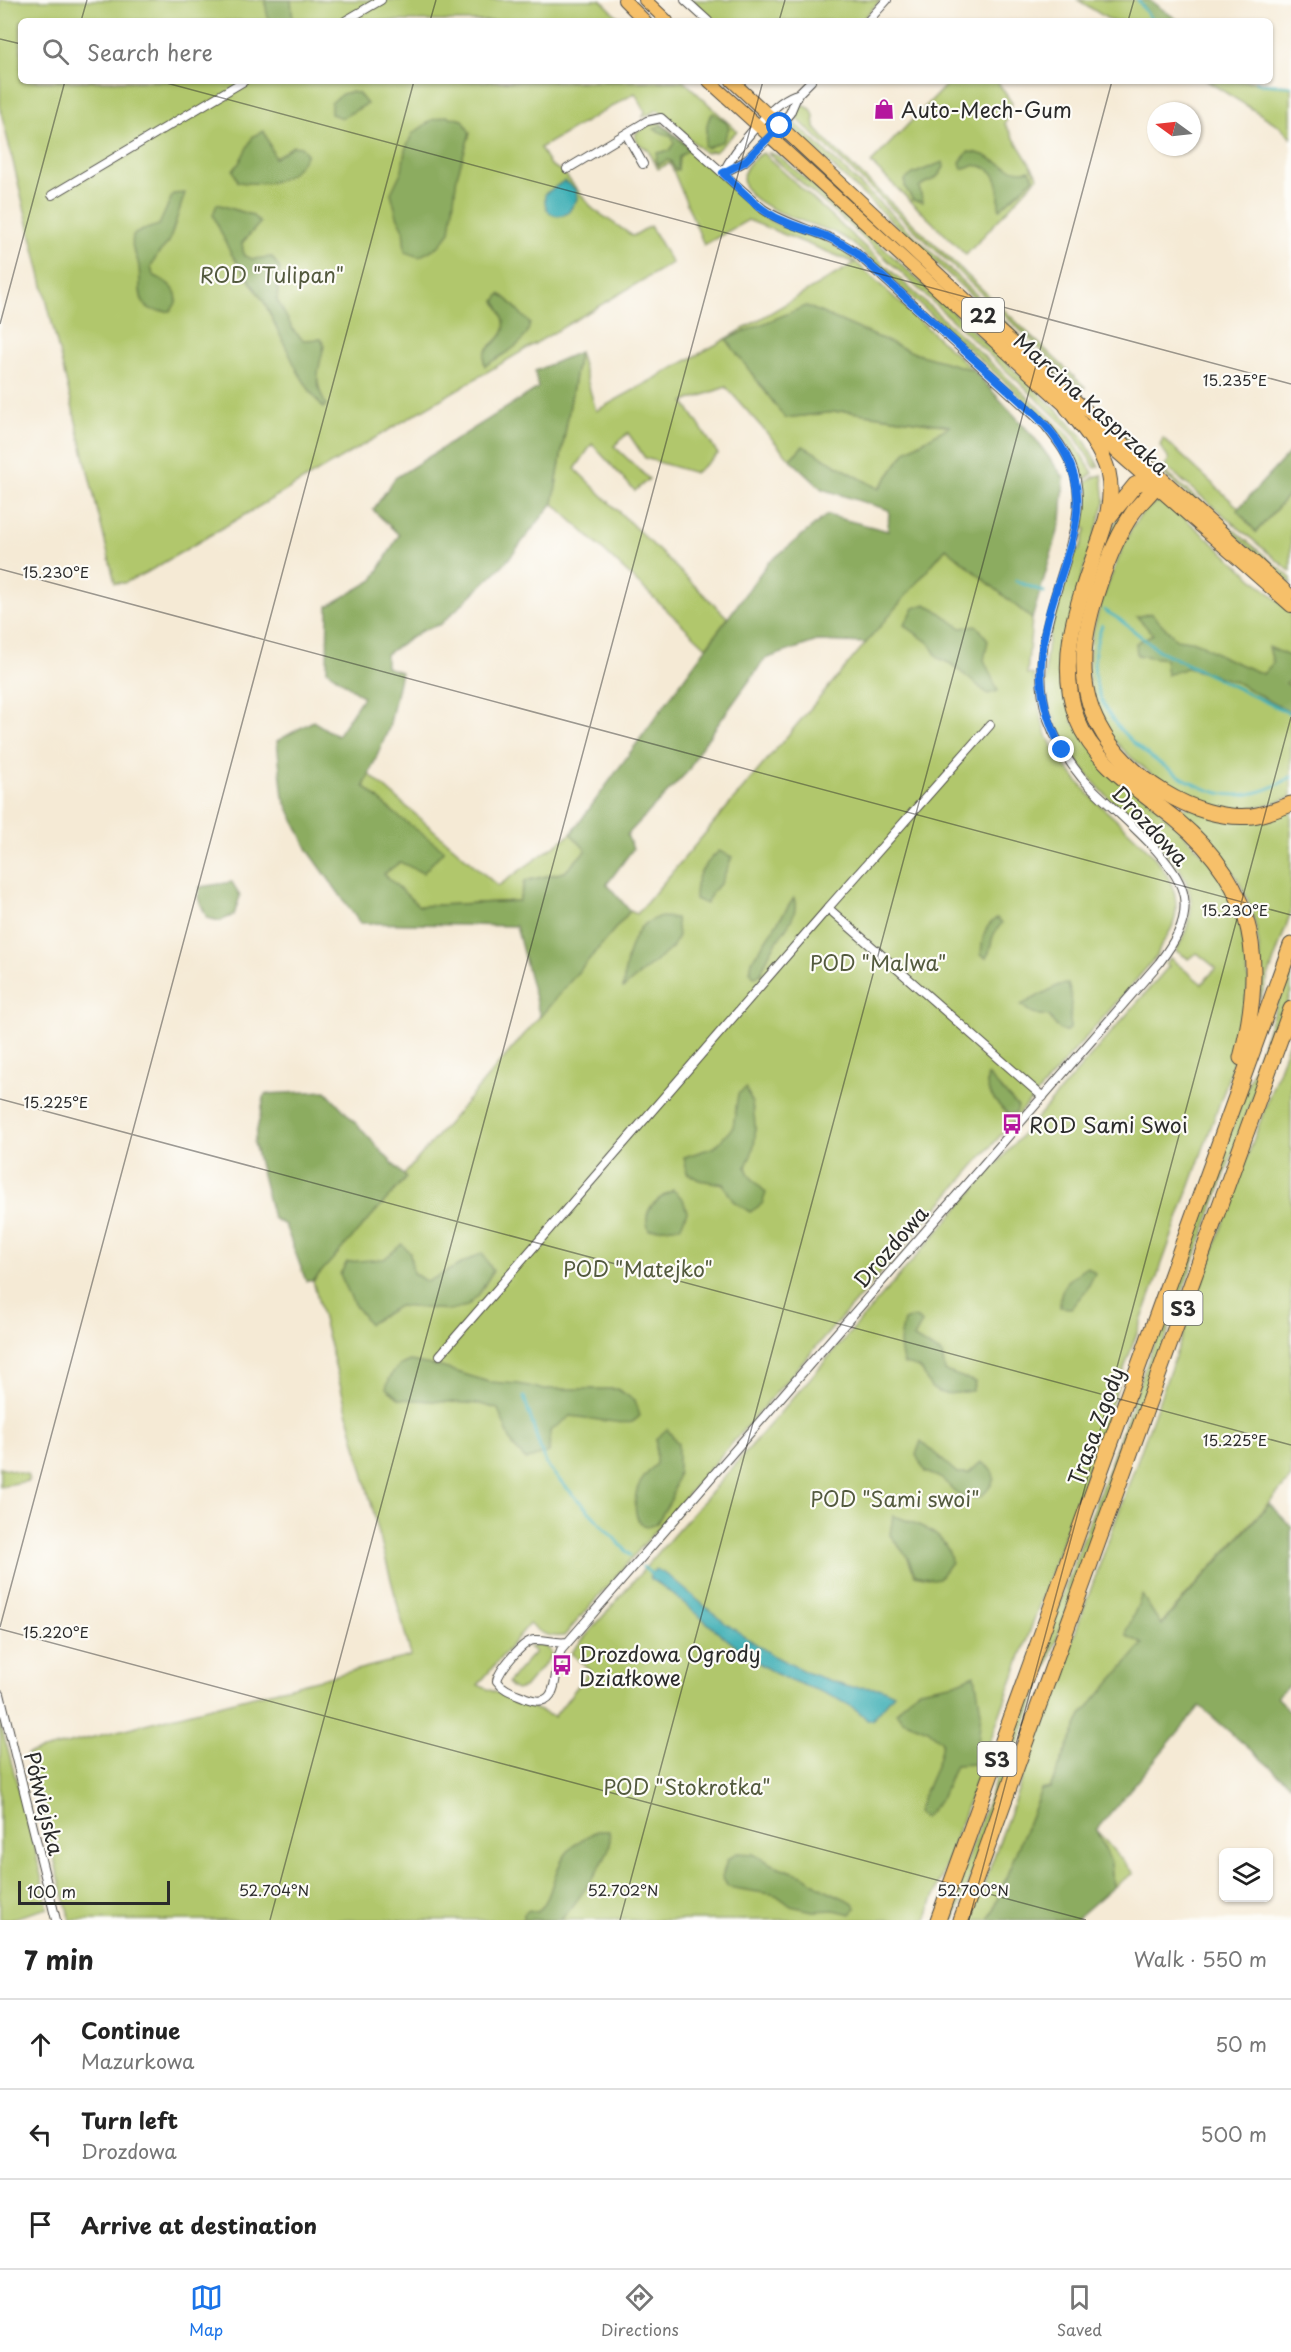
<!DOCTYPE html>
<meta charset="utf-8">
<style>
body{margin:0;font-family:"Playpen Sans",sans-serif;background:#f6f6f6;color:#222}
.controls{position:absolute;right:18px;bottom:18px;display:grid;overflow:hidden;border-radius:9px;box-shadow:0 2px 4px #0004}
.controls button{width:54px;height:54px;display:grid;place-items:center;padding:0;border:0;border-bottom:2px solid #e0e0e0;background:#fff;color:#222;font:30px sans-serif}
.compass{position:absolute;left:1147px;top:102px;width:54px;height:54px;border-radius:50%;background:#fff;box-shadow:0 2px 4px #0004;rotate:285deg}
.scale{position:absolute;left:18px;bottom:15px;width:152px;box-sizing:border-box;padding-left:6px;border:3px solid #2b2b2b;border-top:0;font-size:16px;line-height:21px;white-space:nowrap;color:#2b2b2b;-webkit-text-stroke:4px #fdfcf7;paint-order:stroke}
.stop{position:absolute;width:18px;height:18px;margin:-14px;border:4px solid #1a73e8;border-radius:50%;background:#fff}
.stop.end{background:#1a73e8;border-color:#fff;box-shadow:0 2px 6px #0008}
.list{margin:0;padding:0;list-style:none}
h2{display:flex;justify-content:space-between;align-items:center;height:78px;margin:0;padding:0 24px;font-size:26px}
h2 small{font-size:20px;font-weight:400;color:#767676}
.list li{display:grid;grid-template-columns:39px 1fr auto;gap:18px;align-items:center;box-sizing:border-box;height:90px;padding:0 24px;border-top:2px solid #e0e0e0}
.list b{display:block;font-size:22px;white-space:nowrap}
.list p{margin:0;font-size:20px;white-space:nowrap;color:#767676}
.list em{font-size:20px;font-style:normal;color:#767676}
.icon{flex:none;width:33px;height:33px;fill:none;stroke:currentColor;stroke-width:2;stroke-linecap:round;stroke-linejoin:round}
.map{position:relative;flex:none;width:1291px;height:1920px;overflow:hidden}
.search{position:absolute;background:#fff;box-shadow:0 2px 4px #0004;left:18px;right:18px;top:18px;height:66px;display:flex;align-items:center;gap:15px;box-sizing:border-box;padding:0 21px;border-radius:9px;color:#767676;font-size:22px}
.sheet{height:348px;background:#fff}
nav{display:flex;justify-content:space-around;align-items:center;box-sizing:border-box;height:84px;border-top:2px solid #e0e0e0;background:#fff;font-size:16px;color:#767676}
nav a{display:grid;justify-items:center;gap:3px}
nav .on{color:#1a73e8}
.map>svg:first-child{display:block}
.green{fill:#b1c76c;stroke:#6e794c;stroke-width:1.5}
.forest{fill:#8cac60;stroke:#5c6c46;stroke-width:1.5}
.water{fill:#3eafb5;stroke:#346d70;stroke-width:1.5}
.lines{fill:none;stroke-linecap:round;stroke-linejoin:round}
.stream{stroke:#3eafb5;stroke-width:3}
.street-casing{stroke:#494844;stroke-width:10}
.primary-casing{stroke:#494844;stroke-width:14}
.highway-casing{stroke:#494844;stroke-width:17}
.street{stroke:#fff;stroke-width:8}
.primary{stroke:#f6c06b;stroke-width:12}
.highway{stroke:#f6c06b;stroke-width:15}
.route{stroke:#1a73e8;stroke-width:8}
.ticks{fill:none;stroke:#2b2b2b;stroke-width:1.5;stroke-opacity:0.45}
.labels{text-anchor:middle;dominant-baseline:central;stroke-width:4.5;stroke-linejoin:round;paint-order:stroke}
.shield{fill:#fdfcf7;stroke:#6a6a68;stroke-width:1.5}
.shield-label{font-size:20px;font-weight:bold;fill:#2b2b2b}
.poi-label{font-size:21px;fill:#2b2b2b;stroke:#fdfcf7;text-anchor:start}
.park-label{font-size:21px;fill:#535a3e;stroke:#fdfcf7}
.street-label{font-size:21px;fill:#2b2b2b;stroke:#fdfcf7}
.ticks-label{font-size:15px;text-anchor:middle;fill:#2b2b2b;stroke:#fdfcf7;stroke-width:4.5;stroke-linejoin:round;paint-order:stroke}
</style>
<div class="map">
<svg width="1291" height="1920" viewBox="0 0 1291 1920">
<rect width="100%" height="100%" fill="#fdfcf7"/>
<filter id="ink" filterUnits="userSpaceOnUse"><feTurbulence type="fractalNoise" baseFrequency=".0167" numOctaves="2"/><feDisplacementMap in="SourceGraphic" scale="12" xChannelSelector="R" yChannelSelector="G"/><feConvolveMatrix kernelMatrix="1 2 1 2 8 2 1 2 1" color-interpolation-filters="sRGB"/></filter>
<filter id="wash" filterUnits="userSpaceOnUse"><feTurbulence type="fractalNoise" baseFrequency=".008" numOctaves="4" result="noise"/><feDisplacementMap in="SourceGraphic" scale="24" xChannelSelector="R" yChannelSelector="G"/><feGaussianBlur stdDeviation="1.35" result="paint"/><feColorMatrix in="noise" values="0 0 0 0 0 0 0 0 0 0 0 0 0 0 0 0 0 1.4 0 .05"/><feComposite in="paint" operator="in"/></filter>
<g filter="url(#wash)">
<rect width="100%" height="100%" fill="#f5ead5"/>
<g class="green">
<polygon points="0,0 601,0 622,21 21,21 21,81 684,81 737,131 715,152 711,151 705,153 658,110 643,117 645,111 635,93 540,148 550,165 563,172 593,209 633,236 650,226 672,263 146,573 124,583 115,583 0,108"/>
<polygon points="692,0 881,0 861,21 714,21"/>
<polygon points="1078,0 1138,0 1152,21 1111,21"/>
<polygon points="950,81 997,81 1012,103 1005,124 1038,177 966,255 871,163"/>
<polygon points="1207,81 1256,81 1261,84 1291,86 1291,138 1278,125"/>
<polygon points="803,105 811,109 814,116 815,128 830,145 1086,388 1079,386 793,115 797,109"/>
<polygon points="793,121 1138,448 1137,450 799,135 795,129"/>
<polygon points="660,122 692,149 762,216 780,226 821,238 844,251 973,370 727,339 785,418 844,411 951,426 906,451 879,489 803,447 790,459 726,387 684,402 718,454 695,473 645,458 628,433 614,446 649,479 635,491 592,444 575,469 728,618 706,647 553,503 579,352 596,411 726,339 855,263 748,220 704,245 670,163 658,169 648,150 639,144 635,138 636,133 648,124"/>
<polygon points="767,152 779,156 857,223 1056,409 1082,436 1099,467 1095,468 1073,433 1052,413 881,254"/>
<path d="M763,153L1042,410L1070,437L1093,473L1083,481C1078,458 1067,441 1051,424L858,248C851,242 844,237 835,233C816,224 734,206 744,173C747,164 755,157 763,153Z"/>
<polygon points="1163,438 1239,508 1237,510 1256,532 1291,492 1291,572 1165,466 1169,459 1160,446"/>
<polygon points="1145,455 1291,578 1291,584 1144,457"/>
<path d="M1102,475L1105,502L1075,598L1072,721L1214,865L1240,916L1249,982L1237,1051L1224,1091L926,1920H70L27,1754L411,1656L313,1281L630,911L637,914L946,548L1032,619L1027,674L1034,675C1036,696 1040,718 1048,738C1057,757 1074,778 1088,793C1116,824 1176,861 1176,906C1177,931 1161,939 1157,956L564,1636C548,1638 541,1633 529,1624L478,1685L554,1717L590,1670L571,1653L1169,966L1165,964L1170,958L1202,984L1216,968L1197,953L1189,959L1176,951C1195,918 1197,893 1175,862C1117,804 1037,748 1046,657C1049,620 1064,585 1075,551H1079L1086,529L1082,527L1085,495L1083,485L1094,477Z"/>
<path d="M1128,501L1132,504L1081,636L1093,727L1180,807L1291,811V912L1259,1003C1263,958 1259,909 1232,871C1222,858 1204,846 1192,834C1130,777 1060,732 1075,637C1077,624 1084,610 1088,598C1098,564 1107,531 1128,501Z"/>
<path d="M1156,503H1163L1178,512L1291,612V797C1264,807 1239,812 1210,808C1184,803 1131,760 1114,740C1101,725 1093,705 1090,686C1083,646 1102,598 1117,562C1125,542 1135,512 1156,503Z"/>
<polygon points="369,774 498,886 571,834 586,850 565,872 525,881 519,901 419,906 383,875 400,862 394,813 364,787"/>
<polygon points="1291,965 1291,992 977,1859 955,1920 945,1920"/>
<polygon points="1291,1036 1291,1478 1160,1625 1142,1596 1127,1636 1144,1644 1082,1715 1050,1788 1041,1791 989,1920 971,1920"/>
<polygon points="0,1467 27,1474 29,1481 0,1486"/>
<polygon points="537,1644 543,1645 551,1652 551,1656 524,1688 516,1690 510,1686 508,1682 535,1652 529,1647"/>
<polygon points="0,1722 34,1844 48,1908 13,1918 13,1920 0,1920"/>
<polygon points="1096,1830 1133,1873 1113,1887 1111,1863"/>
</g>
<g class="forest">
<polygon points="265,0 291,0 293,21 268,21"/>
<polygon points="1138,0 1149,0 1179,21 1152,21"/>
<polygon points="351,92 358,93 367,104 342,118 331,114 331,103 342,94"/>
<path d="M713,113L725,121L729,128L723,141L707,148L704,146C708,135 704,121 713,113Z"/>
<polygon points="446,116 463,120 470,133 457,176 450,232 439,246 419,257 405,252 403,228 397,216 391,193 402,170 405,150 412,134 432,120"/>
<polygon points="661,125 678,138 689,149 679,157 678,170 675,170 671,161 667,160 659,165 656,162 657,153 669,151 674,143 672,137 654,129"/>
<path d="M264,131L275,158L293,146L301,147L307,154C291,183 269,186 238,182L233,170L239,163L253,136Z"/>
<path d="M968,152C991,151 1005,176 1030,170L1034,178L1000,209C997,202 1000,197 999,190C997,169 980,160 962,169L960,162Z"/>
<path d="M943,162L944,167C933,186 930,177 919,187L923,202L913,200L905,187V180L913,174Z"/>
<path d="M185,193L169,242L158,254L151,266L153,275C168,282 187,294 170,311C129,315 144,284 138,262C134,248 131,252 133,235L143,230L159,225L173,194Z"/>
<path d="M217,204L252,215L260,223L242,243L244,256L253,259L272,257L280,269L277,300L294,331L303,340L321,339L324,346C318,371 313,381 326,405L323,408L310,391L298,372L264,302L230,252L213,215Z"/>
<path d="M500,294C513,302 519,313 530,323C527,346 502,354 485,366C476,337 524,347 495,301Z"/>
<polygon points="806,306 917,354 973,370 1033,436 1064,478 1061,521 1032,619 946,548 866,643 817,641 765,659 700,749 688,771 627,835 633,849 607,884 630,911 540,1017 516,926 360,923 308,850 283,797 277,741 313,721 337,736 363,697 327,670 328,606 373,580 399,535 373,510 395,478 538,388 535,371 579,352 553,503 506,562 441,624 421,631 386,654 386,667 401,672 389,728 364,786 394,813 444,850 423,873 400,862 384,874 419,906 519,901 525,881 565,872 586,850 571,834 767,564 827,515 888,531 889,510 822,489 790,459 803,446 879,489 906,451 950,426 844,411 785,418 726,339"/>
<polygon points="1291,451 1291,492 1256,532 1237,510"/>
<polygon points="925,604 935,609 961,628 977,626 988,640 984,660 998,691 988,694 951,664 938,658 929,643 904,625 914,608"/>
<polygon points="1151,613 1176,639 1197,642 1225,658 1263,674 1273,663 1269,647 1291,657 1291,679 1286,683 1291,687 1291,713 1234,681 1187,668 1167,675 1165,659 1137,655 1136,643 1153,634 1137,617"/>
<path d="M719,851L732,857L721,883L713,891L706,904L695,899C695,875 702,867 719,851Z"/>
<polygon points="232,882 240,896 234,915 220,921 207,918 198,898 200,887"/>
<path d="M794,898C800,914 784,930 776,943C769,952 765,963 761,974L755,977L750,972L752,961Z"/>
<path d="M658,917L676,918L678,936L672,948L623,988C625,968 628,943 641,927C645,923 653,920 658,917Z"/>
<path d="M997,918L1002,923C998,928 993,933 992,940C990,948 991,951 986,958L981,955C982,939 983,927 997,918Z"/>
<polygon points="1068,984 1071,995 1070,1029 1064,1032 1056,1026 1049,1016 1033,1014 1021,1005 1059,985"/>
<path d="M988,1075L1018,1107L1016,1113L1008,1114C997,1104 982,1089 988,1075Z"/>
<path d="M746,1088C754,1102 758,1133 753,1149C752,1155 748,1161 746,1167C749,1179 758,1183 766,1193L762,1204L750,1212L733,1201L723,1184L699,1180L687,1173L684,1157L715,1147L733,1127L738,1094Z"/>
<polygon points="326,1091 406,1178 313,1281 306,1281 285,1225 273,1218 254,1143 265,1094"/>
<path d="M673,1190L683,1199L687,1212L681,1226L649,1230C641,1209 656,1200 673,1190Z"/>
<polygon points="402,1244 410,1253 413,1273 427,1282 482,1253 493,1271 479,1294 467,1306 450,1310 399,1306 369,1324 354,1304 340,1274 347,1262 384,1259"/>
<path d="M1087,1267L1095,1273L1087,1289L1071,1308L1060,1307C1059,1285 1069,1279 1087,1267Z"/>
<path d="M915,1317L922,1323L914,1338L942,1354L945,1371L975,1382L972,1391C960,1392 940,1398 931,1387C918,1372 932,1370 904,1364C898,1347 900,1337 904,1321Z"/>
<path d="M410,1361L441,1367L489,1382L518,1384L544,1389H617L635,1400L640,1416C637,1418 635,1421 632,1422C625,1425 582,1417 571,1416L550,1431L549,1452L526,1460L513,1446L498,1409L480,1404L400,1399L386,1388C391,1373 395,1366 410,1361Z"/>
<path d="M667,1429L678,1444V1472L672,1498L657,1523C654,1524 651,1526 648,1526C632,1526 634,1496 638,1487C642,1478 649,1471 656,1464V1439Z"/>
<path d="M921,1441L957,1473H969L981,1462C1001,1474 995,1483 981,1497C957,1500 959,1494 943,1480C938,1476 930,1474 925,1472L916,1455Z"/>
<polygon points="1269,1504 1291,1526 1291,1684 1276,1697 1291,1712 1291,1785 1200,1706 1096,1830 1111,1863 1113,1887 1075,1920 989,1920 1041,1790 1050,1788 1082,1715 1143,1644 1127,1636 1127,1631 1142,1595 1161,1625"/>
<path d="M893,1516C917,1523 949,1534 951,1562L939,1578L933,1579L915,1575L908,1558L890,1535Z"/>
<path d="M975,1675L981,1712L976,1764L955,1765L942,1797L924,1818L917,1812C925,1788 939,1767 942,1742L928,1730L903,1720L896,1713L908,1698L919,1690L956,1683Z"/>
<path d="M597,1831H609C609,1835 611,1840 610,1845C607,1861 573,1907 561,1920H524V1914L529,1910L538,1912C553,1897 552,1874 564,1857C572,1844 584,1838 597,1831Z"/>
<polygon points="737,1853 753,1854 776,1866 805,1876 820,1887 852,1902 856,1907 851,1914 834,1910 813,1911 791,1906 776,1895 728,1887 722,1877 727,1860"/>
</g>
<g class="water">
<path d="M564,181L576,190L577,199L568,213C552,221 543,210 545,194Z"/>
<path d="M656,1569L669,1576L725,1623L774,1656L808,1673L848,1687L881,1688L894,1694L872,1720H867C850,1697 800,1687 773,1672C741,1653 714,1628 685,1604C674,1596 663,1585 651,1579L650,1574Z"/>
</g>
<g class="lines">
<g class="stream">
<polyline points="1138,0 1152,21"/>
<polyline points="1256,81 1261,84 1291,86"/>
<polyline points="1016,581 1044,592"/>
<polyline points="1104,610 1119,619 1158,650 1291,714"/>
<path d="M1102,625C1076,693 1118,738 1172,771C1190,783 1213,795 1236,795C1256,795 1274,788 1291,777"/>
<polyline points="524,1397 543,1457 551,1471 630,1555"/>
<polyline points="643,1567 653,1575"/>
</g>
</g>
</g>
<g filter="url(#ink)">
<g class="lines">
<g class="street-casing">
<g id="street">
<polyline points="685,0 708,21"/>
<polyline points="345,21 381,0"/>
<polyline points="868,21 887,0"/>
<polyline points="626,134 643,164"/>
<path d="M567,169L647,121L661,118L763,209C791,228 825,231 854,251L1045,425C1058,441 1071,458 1076,480C1082,509 1073,536 1065,564C1049,615 1031,666 1048,719C1056,741 1067,760 1082,778C1109,808 1178,858 1184,897C1188,923 1173,944 1159,963L561,1650C552,1669 563,1712 526,1698C515,1693 504,1691 497,1681C499,1670 523,1641 534,1640C546,1639 556,1644 567,1642"/>
<polyline points="723,173 744,162 769,138 790,113 798,94 811,81"/>
<path d="M723,173C734,151 774,99 798,94"/>
<polyline points="52,195 244,81"/>
<polyline points="990,725 828,908 1043,1097"/>
<polyline points="440,1355 828,908"/>
<polyline points="0,1694 56,1920"/>
</g>
</g>
<g class="primary-casing">
<g id="primary">
<polyline points="624,0 645,21"/>
<polyline points="645,0 667,21"/>
<polyline points="709,81 1072,412"/>
<path d="M732,81C846,188 959,294 1074,399C1146,464 1219,528 1289,594"/>
<polyline points="1087,426 1291,606"/>
</g>
</g>
<g class="highway-casing">
<g id="highway">
<path d="M1067,407C1083,427 1101,447 1108,472C1115,502 1104,528 1094,556C1075,609 1057,663 1077,719C1092,758 1127,782 1160,807C1252,875 1269,950 1241,1058"/>
<path d="M1109,517L1135,485L1158,475V483C1151,494 1139,503 1132,514C1109,548 1086,615 1084,655C1083,680 1087,704 1099,726C1125,776 1194,822 1252,816C1266,814 1278,809 1291,804"/>
<polyline points="938,1920 1291,945"/>
<polyline points="961,1920 1291,1009"/>
</g>
</g>
<use href="#street" class="street"/>
<use href="#primary" class="primary"/>
<use href="#highway" class="highway"/>
</g>
</g>
<g class="lines" filter="url(#ink)">
<path class="route" d="M780,126L744,162L723,173C741,190 758,210 781,220C807,232 828,233 854,251L1037,416C1123,504 1046,565 1041,662C1039,693 1048,722 1062,750"/>
</g>
<path class="ticks" d="M81,21L87,0M430,21L436,0M779,21L785,0M1128,21L1134,0M0,39L21,44M159,81L1291,384M0,324L65,81M0,569L1291,915M0,1099L1291,1445M0,1627L414,81M0,1629L1086,1920M270,1920L763,81M620,1920L1112,81M969,1920L1291,717"/>
<defs>
<g id="shop-bare" transform="scale(1.62)"><path d="M-5-2.5h2.3a2.7 3.5 0 0 1 5.4 0H5L5.5 6h-11ZM-1.5-2.5h3a1.5 2.3 0 0 0-3 0Z" fill="#b5179e" stroke="#fdfcf7" stroke-width="2.5" paint-order="stroke"/></g>
<g id="bus-bare" transform="scale(1.62)"><path d="M-5-6H5V4H4V6H2V4H-2V6H-4V4H-5ZM-3.5-4V0h7V-4ZM-3.5 1.2v1.5H-2V1.2ZM2 1.2v1.5H3.5V1.2Z" fill="#b5179e" stroke="#fdfcf7" stroke-width="2.5" paint-order="stroke"/></g>
</defs>
<g fill-rule="evenodd">
<use href="#shop-bare" x="884" y="109"/>
<use href="#bus-bare" x="1012" y="1124"/>
<use href="#bus-bare" x="562" y="1665"/>
</g>
<g class="labels">
<g class="shield">
<rect x="962" y="298" width="42" height="34" rx="4.5"/>
<rect x="1163.5" y="1291" width="39" height="34" rx="4.5"/>
<rect x="977.5" y="1742" width="39" height="34" rx="4.5"/>
</g>
<g class="shield-label">
<text x="983" y="315">22</text>
<text x="1183" y="1308">S3</text>
<text x="997" y="1759">S3</text>
</g>
<g class="poi-label">
<text x="901" y="109">Auto-Mech-Gum</text>
<text x="1029" y="1124">ROD Sami Swoi</text>
<text x="579" y="1653">Drozdowa Ogrody<tspan x="579" dy="24">Działkowe</tspan></text>
</g>
<g class="park-label">
<text x="272" y="274">ROD "Tulipan"</text>
<text x="878" y="962">POD "Malwa"</text>
<text x="638" y="1268">POD "Matejko"</text>
<text x="895" y="1498">POD "Sami swoi"</text>
<text x="687" y="1786">POD "Stokrotka"</text>
</g>
<g class="street-label">
<text transform="translate(1092 403) rotate(42)">Marcina Kasprzaka</text>
<text transform="translate(1151 825) rotate(47)">Drozdowa</text>
<text transform="translate(890 1246) rotate(-49)">Drozdowa</text>
<text transform="translate(1095 1426) rotate(-70)">Trasa Zgody</text>
<text transform="translate(45 1803) rotate(76)">Półwiejska</text>
</g>
</g>
<g class="ticks-label">
<text x="1235" y="386">15.235°E</text>
<text x="56" y="578">15.230°E</text>
<text x="1235" y="916">15.230°E</text>
<text x="56" y="1108">15.225°E</text>
<text x="1235" y="1446">15.225°E</text>
<text x="56" y="1638">15.220°E</text>
<text x="274" y="1896">52.704°N</text>
<text x="623" y="1896">52.702°N</text>
<text x="973" y="1896">52.700°N</text>
</g>
</svg>
<div class="controls">
<button><svg class="icon" aria-label="layers" viewBox="0 0 24 24"><path d="M12 4l9 5-9 5-9-5zM3 14l9 5 9-5"/></svg></button>
</div>
<svg class="compass" viewBox="-18 -18 36 36"><path d="M0-13l5 13h-10z" fill="#e53935"/><path d="M0 13l5-13h-10z" fill="#767676"/></svg>
<div class="scale">100 m</div>
<div class="stop" style="left:780px;top:126px"></div>
<div class="stop end" style="left:1062px;top:750px"></div>
<div class="search"><svg class="icon" aria-label="search" viewBox="0 0 24 24"><circle cx="10" cy="10" r="6"/><path d="M15 15l6 6"/></svg>Search here</div>
</div>
<section class="sheet">
<h2>7 min<small>Walk · 550 m</small></h2>
<ul class="list">
<li><svg class="icon" aria-label="ahead" viewBox="0 0 24 24"><path d="M12 20V5M6 11l6-6 6 6"/></svg><div><b>Continue</b><p>Mazurkowa</p></div><em>50 m</em></li>
<li><svg class="icon" aria-label="left" viewBox="0 0 24 24"><path d="M17 20v-9H6M10 6l-5 5 5 5"/></svg><div><b>Turn left</b><p>Drozdowa</p></div><em>500 m</em></li>
<li><svg class="icon" aria-label="arrive" viewBox="0 0 24 24"><path d="M6 21V4h12l-3 4 3 4H6"/></svg><div><b>Arrive at destination</b></div></li>
</ul>
</section>
<nav>
<a class="on"><svg class="icon" aria-label="map" viewBox="0 0 24 24"><path d="M3 6l6-2 6 2 6-2v14l-6 2-6-2-6 2zM9 4v14M15 6v14"/></svg>Map</a>
<a><svg class="icon" aria-label="directions" viewBox="0 0 24 24"><path d="M12 3l9 9-9 9-9-9zM9 14v-3h6M13 9l2 2-2 2"/></svg>Directions</a>
<a><svg class="icon" aria-label="saved" viewBox="0 0 24 24"><path d="M7 4h10v16l-5-4-5 4z"/></svg>Saved</a>
</nav>
